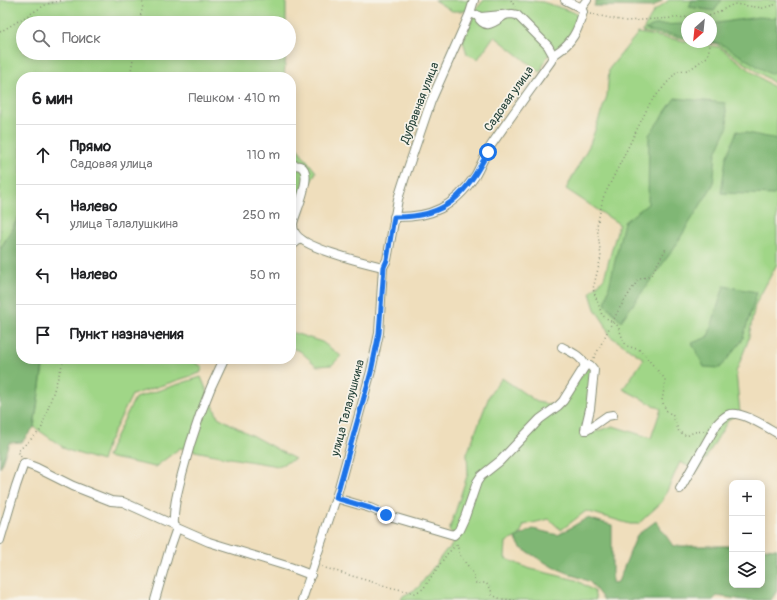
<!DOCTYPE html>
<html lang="ru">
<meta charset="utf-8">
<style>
body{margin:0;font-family:Pangolin,sans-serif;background:#f2f2f2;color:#202124}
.controls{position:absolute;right:12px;bottom:12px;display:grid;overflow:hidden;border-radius:8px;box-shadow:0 2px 10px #0003}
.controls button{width:36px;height:36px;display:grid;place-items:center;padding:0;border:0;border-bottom:1px solid #e0e0e0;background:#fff;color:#202124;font:20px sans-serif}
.compass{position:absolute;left:681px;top:12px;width:36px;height:36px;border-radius:50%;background:#fff;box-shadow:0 2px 10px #0003;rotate:207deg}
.stop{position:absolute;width:12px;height:12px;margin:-9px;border:3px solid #1a73e8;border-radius:50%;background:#fff}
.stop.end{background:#1a73e8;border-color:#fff;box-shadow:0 1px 4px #0008}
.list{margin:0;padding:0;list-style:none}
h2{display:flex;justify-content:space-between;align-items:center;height:52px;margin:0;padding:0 16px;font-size:17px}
h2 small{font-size:13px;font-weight:400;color:#757577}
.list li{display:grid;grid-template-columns:26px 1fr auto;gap:12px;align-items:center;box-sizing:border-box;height:60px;padding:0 16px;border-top:1px solid #e0e0e0}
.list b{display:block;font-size:15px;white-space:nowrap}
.list p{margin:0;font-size:13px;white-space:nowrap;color:#757577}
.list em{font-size:13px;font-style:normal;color:#757577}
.icon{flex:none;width:22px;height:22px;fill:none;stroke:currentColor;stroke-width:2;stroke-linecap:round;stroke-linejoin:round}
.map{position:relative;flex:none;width:777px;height:600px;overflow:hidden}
.search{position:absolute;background:#fff;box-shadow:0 2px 10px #0003;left:16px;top:16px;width:280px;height:44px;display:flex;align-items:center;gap:10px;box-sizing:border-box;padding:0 14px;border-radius:22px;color:#757577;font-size:15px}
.panel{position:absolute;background:#fff;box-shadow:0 2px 10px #0003;left:16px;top:72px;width:280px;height:292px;border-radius:16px}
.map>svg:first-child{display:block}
.green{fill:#a0d687;stroke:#608a5e}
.forest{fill:#80b774;stroke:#507a54}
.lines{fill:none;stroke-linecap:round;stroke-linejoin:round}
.minor-casing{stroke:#878e78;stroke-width:10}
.path{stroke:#878e78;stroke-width:1.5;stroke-dasharray:1 3;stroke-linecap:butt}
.minor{stroke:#fff;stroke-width:8}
.route{stroke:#1a73e8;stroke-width:5}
.labels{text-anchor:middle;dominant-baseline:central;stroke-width:3.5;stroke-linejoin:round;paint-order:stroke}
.street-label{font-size:12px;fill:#1f3d34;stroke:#f7f3e8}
</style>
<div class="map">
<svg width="777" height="600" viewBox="0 0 777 600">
<rect width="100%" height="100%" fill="#f7f3e8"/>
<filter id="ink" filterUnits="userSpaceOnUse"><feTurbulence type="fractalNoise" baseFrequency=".025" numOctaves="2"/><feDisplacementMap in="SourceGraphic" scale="8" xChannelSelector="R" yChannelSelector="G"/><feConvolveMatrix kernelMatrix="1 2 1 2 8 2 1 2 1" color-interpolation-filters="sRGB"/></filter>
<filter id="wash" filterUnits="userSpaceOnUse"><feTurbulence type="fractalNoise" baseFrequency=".012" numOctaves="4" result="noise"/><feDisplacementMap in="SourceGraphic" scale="16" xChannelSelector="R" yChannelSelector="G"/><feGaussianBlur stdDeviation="0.9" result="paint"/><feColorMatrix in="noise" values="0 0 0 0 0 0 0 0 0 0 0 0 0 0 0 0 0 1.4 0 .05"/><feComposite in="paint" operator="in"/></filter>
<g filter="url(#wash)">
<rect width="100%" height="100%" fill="#efdebc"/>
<g class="green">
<polygon points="0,0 286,0 286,23 23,23 23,53 286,53 284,77 21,77 21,213 0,249"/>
<polygon points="434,0 470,0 467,11 452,11"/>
<polygon points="484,0 524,0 543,2 579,14 573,33 547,57 540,72 494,36 478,59 467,54 463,41 477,8"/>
<polygon points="669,0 777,0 777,85 717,44 704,42 711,42 711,18 687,18 687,39 642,32 654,11"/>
<polygon points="638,33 719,47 777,90 777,264 755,305 748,341 736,372 740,413 729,419 698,471 680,462 662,502 638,524 630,524 586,511 561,530 549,519 524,525 519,536 506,542 505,558 527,568 576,580 594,591 596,600 401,600 403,596 418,588 446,550 449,549 458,536 449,531 468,473 467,454 490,394 502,378 537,402 552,405 558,409 586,369 589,368 592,371 588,408 582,431 585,435 613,426 651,438 661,409 623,389 644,359 610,336 605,324 595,309 590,293 604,278 619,224 566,189 590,144 607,96 609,69"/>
<polygon points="291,140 316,172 291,220"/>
<polygon points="291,332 322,342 341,356 332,365 317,366 300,351 291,348"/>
<polygon points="44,359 188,359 203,367 200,373 132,395 107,445 102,461 67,450 34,427"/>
<polygon points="201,377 218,417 295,459 278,466 230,458 180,448 155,467 107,457 112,444 135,398"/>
</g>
<g class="forest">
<polygon points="596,0 663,0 653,7 594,6"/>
<polygon points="692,0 722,0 714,11 689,7"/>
<polygon points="758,17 777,18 777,70 770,74 721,44 711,42 711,24"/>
<polygon points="687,24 687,37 645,30 654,25"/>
<polygon points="675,98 725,103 728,126 716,153 713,185 672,251 621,321 605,304 624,222 648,204 649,135"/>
<polygon points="737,131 777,139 777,192 774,195 721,193 726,158"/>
<polygon points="21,213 21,359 44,359 34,427 22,442 9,443 0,468 0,250"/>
<polygon points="724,286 757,292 742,341 720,368 704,367 692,343 708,337"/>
<polygon points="587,518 612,525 612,583 618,582 637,535 656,521 673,546 732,546 732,585 762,585 762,548 777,549 777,591 771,600 745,600 717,596 713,600 604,600 590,582 551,566 521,548 515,538 533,529 558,535"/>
</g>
</g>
<g filter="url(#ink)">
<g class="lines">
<g class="minor-casing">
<g id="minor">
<polyline points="565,0 581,8"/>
<polyline points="581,8 587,0"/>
<polyline points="470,13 481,17 512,14 517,15 548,46 553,55"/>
<path d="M477,15C485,31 493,23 505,15"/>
<path d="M291,166C322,159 294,214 293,224C293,227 294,231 295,233C304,249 366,263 383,267"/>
<path d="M394,217C431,218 454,207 475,176C481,166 485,154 492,144C511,116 531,89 551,61C554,52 557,54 563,48C575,38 579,26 583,12L581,8"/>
<polyline points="291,246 300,239"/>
<path d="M562,347C571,352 582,356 585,366"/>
<path d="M680,489L717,424C721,420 724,416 730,414C742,411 766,427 777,433"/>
<polyline points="336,498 370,508 386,515 454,535 459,530 465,517 477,482 481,476 500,461 540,419 558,406 563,401 585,366 590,365 594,370 590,409 585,430 587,430 607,416 613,415"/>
<path d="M174,525C173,507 178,490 182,474C192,434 206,395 224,359"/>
<polyline points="0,540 16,486 24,463 37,468 73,486 111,501 123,502 174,525 177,528 209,542 290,567 311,575"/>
<polyline points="155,600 169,551 177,528"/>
<polyline points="302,600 336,498 371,371 379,333 383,267 387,260 398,199 404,180 431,101 470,13 474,0"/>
</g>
</g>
<g class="path">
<polyline points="511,0 515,7"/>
<polyline points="590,14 625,21 708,16 712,15 734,4 763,8 777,4"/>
<polyline points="139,23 143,5 142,0"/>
<polyline points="0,32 47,4 64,0"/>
<polyline points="130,77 134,53"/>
<polyline points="594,358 619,309 638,280 651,275 667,247"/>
<polyline points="704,431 694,432 687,436 679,432 673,416 666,410 662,401 665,383 665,379 640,350 627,346 624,342 618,326 602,315 593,289 601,257 597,226 603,198 650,103 677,71 689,70 707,57 711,42"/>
<polyline points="21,457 18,451 41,430 64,359"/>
<path d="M457,544C458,548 459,553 461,557C467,566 475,571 475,583H486L491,589L492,595L501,599L515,600"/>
<polyline points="322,567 389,587 415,593 423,589 447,554 457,544"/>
</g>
<use href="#minor" class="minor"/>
</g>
</g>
<g class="lines" filter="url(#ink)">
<path class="route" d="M386,515L370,508L336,498L371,372L379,333L384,267L387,260L394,217C447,218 465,195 488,152"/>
</g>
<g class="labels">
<g class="street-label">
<text transform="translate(509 99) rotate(-55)">Садовая улица</text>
<text transform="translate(420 103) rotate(-69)">Дубравная улица</text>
<text transform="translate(348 408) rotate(-75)">улица Талалушкина</text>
</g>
</g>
</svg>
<div class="controls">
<button>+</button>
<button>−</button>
<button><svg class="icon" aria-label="layers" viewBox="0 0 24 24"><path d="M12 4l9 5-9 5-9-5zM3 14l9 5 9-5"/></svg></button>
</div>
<svg class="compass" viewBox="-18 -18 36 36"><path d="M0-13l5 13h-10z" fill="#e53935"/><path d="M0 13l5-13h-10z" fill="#757577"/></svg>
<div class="stop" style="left:488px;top:152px"></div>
<div class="stop end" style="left:386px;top:515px"></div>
<div class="search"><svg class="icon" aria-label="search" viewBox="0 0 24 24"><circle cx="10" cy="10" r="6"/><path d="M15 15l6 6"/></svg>Поиск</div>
<section class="panel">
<h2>6 мин<small>Пешком · 410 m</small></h2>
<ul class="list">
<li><svg class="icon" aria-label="ahead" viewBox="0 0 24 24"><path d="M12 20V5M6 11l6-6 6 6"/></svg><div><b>Прямо</b><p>Садовая улица</p></div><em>110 m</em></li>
<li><svg class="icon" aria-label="left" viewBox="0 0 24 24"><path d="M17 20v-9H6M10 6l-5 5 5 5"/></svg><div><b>Налево</b><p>улица Талалушкина</p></div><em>250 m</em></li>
<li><svg class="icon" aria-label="left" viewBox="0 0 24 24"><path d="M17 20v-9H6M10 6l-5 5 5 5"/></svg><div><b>Налево</b></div><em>50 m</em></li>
<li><svg class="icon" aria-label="arrive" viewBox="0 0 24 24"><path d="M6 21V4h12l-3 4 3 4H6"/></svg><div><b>Пункт назначения</b></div></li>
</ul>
</section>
</div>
